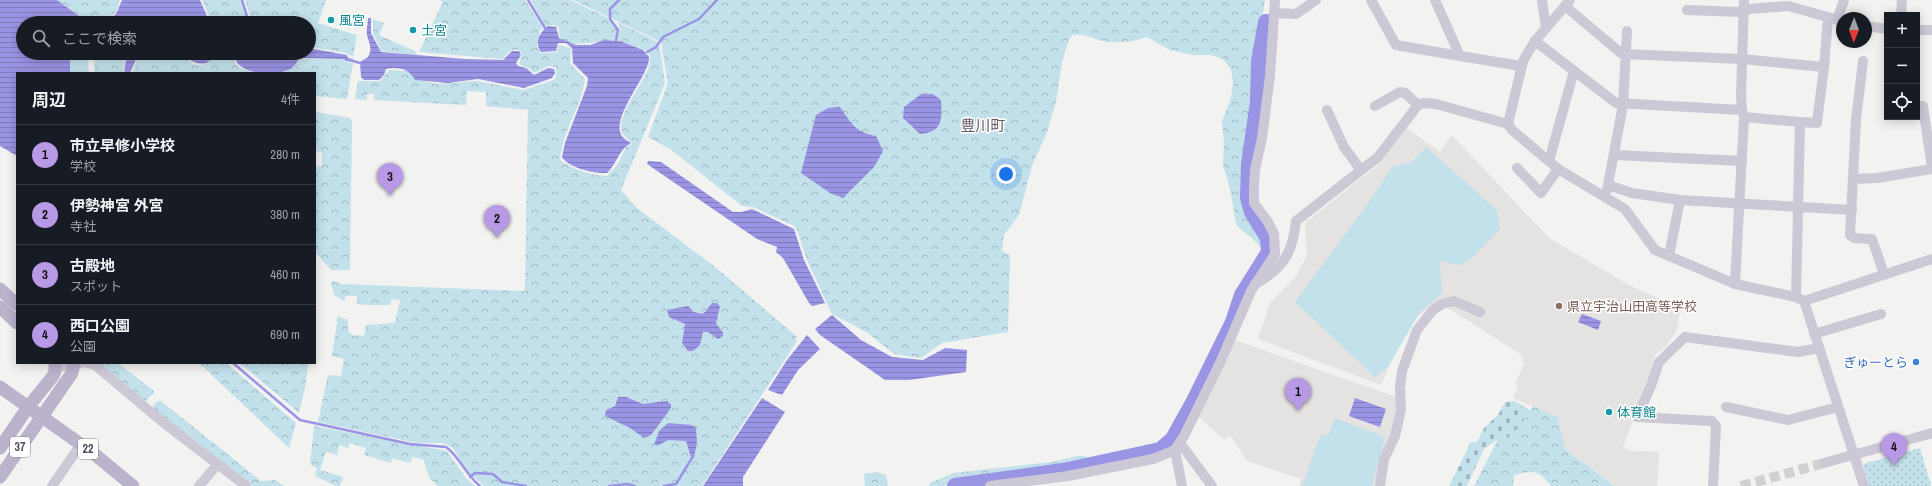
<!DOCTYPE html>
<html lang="ja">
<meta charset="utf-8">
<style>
body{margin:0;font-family:"Archivo Narrow","Noto Sans JP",sans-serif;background:#20242c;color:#f1f3f6}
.controls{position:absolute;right:12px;top:12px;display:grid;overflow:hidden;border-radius:0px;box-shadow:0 2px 10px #0003}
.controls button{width:36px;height:36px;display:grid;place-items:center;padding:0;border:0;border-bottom:1px solid #363941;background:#171b24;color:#f1f3f6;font:20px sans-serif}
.compass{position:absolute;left:1836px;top:12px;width:36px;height:36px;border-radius:50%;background:#171b24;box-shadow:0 2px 10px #0003;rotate:181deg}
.you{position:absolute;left:1006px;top:174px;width:14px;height:14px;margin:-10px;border:3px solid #fff;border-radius:50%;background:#1a73e8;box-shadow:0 0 0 6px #1a73e833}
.badge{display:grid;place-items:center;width:26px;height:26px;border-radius:50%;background:#b899e6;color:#111;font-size:13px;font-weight:700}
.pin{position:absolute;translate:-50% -33px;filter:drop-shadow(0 1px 2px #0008)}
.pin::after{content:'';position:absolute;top:21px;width:14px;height:12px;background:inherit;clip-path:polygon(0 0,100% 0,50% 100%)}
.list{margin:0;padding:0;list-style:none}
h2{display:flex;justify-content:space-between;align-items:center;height:52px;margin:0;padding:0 16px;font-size:17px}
h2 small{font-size:13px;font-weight:400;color:#9ea1a6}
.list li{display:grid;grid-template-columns:26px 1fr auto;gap:12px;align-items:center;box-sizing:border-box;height:60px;padding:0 16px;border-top:1px solid #363941}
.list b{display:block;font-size:15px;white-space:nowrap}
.list p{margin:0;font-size:13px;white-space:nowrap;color:#9ea1a6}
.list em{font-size:13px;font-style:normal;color:#9ea1a6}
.icon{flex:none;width:22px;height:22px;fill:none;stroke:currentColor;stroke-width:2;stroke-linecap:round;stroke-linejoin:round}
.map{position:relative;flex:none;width:1932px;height:486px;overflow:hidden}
.search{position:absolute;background:#171b24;box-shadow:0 2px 10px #0003;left:16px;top:16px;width:300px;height:44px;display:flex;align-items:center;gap:10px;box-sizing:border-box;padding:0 14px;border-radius:22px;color:#9ea1a6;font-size:15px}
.panel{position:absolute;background:#171b24;box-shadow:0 2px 10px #0003;left:16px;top:72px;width:300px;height:292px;border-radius:0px}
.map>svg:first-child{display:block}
.education{fill:#e4e3e1}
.grass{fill:#c3e1eb}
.forest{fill:url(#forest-crowns)}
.cemetery{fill:url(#cemetery-stones)}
.park{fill:url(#park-dots)}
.water{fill:url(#water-rules)}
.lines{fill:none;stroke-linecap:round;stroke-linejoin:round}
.stream{stroke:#9a94e4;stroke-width:2.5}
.river{stroke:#9a94e4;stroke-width:16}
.minor-tunnel{stroke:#d2d0d2;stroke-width:10;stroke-dasharray:10 5;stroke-linecap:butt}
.minor{stroke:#ccc8d6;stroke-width:10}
.major{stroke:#bbb2cc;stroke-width:13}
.culture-dot{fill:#0f9aa8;stroke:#fff;stroke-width:1.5}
.education-dot{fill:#8d6e63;stroke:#fff;stroke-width:1.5}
.shop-dot{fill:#3f7fe0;stroke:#fff;stroke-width:1.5}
.labels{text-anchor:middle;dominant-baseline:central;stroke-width:3;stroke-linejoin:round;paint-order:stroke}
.shield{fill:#fff;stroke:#84808d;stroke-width:1}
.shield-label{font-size:12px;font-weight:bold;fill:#50495c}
.culture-label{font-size:13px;fill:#0d838f;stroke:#fff;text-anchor:start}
.education-label{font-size:13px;fill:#785e54;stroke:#fff;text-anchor:start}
.shop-label{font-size:13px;fill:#366cbe;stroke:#fff;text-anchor:end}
.quarter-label{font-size:15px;fill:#605d64;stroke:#fff}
</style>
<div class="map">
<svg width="1932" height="486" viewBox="0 0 1932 486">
<defs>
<pattern id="forest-crowns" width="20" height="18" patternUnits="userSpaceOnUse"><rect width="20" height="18" fill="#c3e1eb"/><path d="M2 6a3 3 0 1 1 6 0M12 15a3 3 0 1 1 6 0" fill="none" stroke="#a1b8c2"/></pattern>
<pattern id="cemetery-stones" width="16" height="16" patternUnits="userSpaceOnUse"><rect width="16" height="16" fill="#c3e1eb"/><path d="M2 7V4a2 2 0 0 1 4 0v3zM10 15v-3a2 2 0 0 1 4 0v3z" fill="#a1b8c2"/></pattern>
<pattern id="park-dots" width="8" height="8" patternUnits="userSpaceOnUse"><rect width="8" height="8" fill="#c3e1eb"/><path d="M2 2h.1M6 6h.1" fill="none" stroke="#a1b8c2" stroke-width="1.8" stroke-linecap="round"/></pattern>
<pattern id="water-rules" width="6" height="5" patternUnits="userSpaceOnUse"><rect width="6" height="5" fill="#9a94e4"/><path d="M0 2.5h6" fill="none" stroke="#807bbc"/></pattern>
</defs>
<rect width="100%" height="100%" fill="#f2f2f0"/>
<g class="education">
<polygon points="1407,128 1440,152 1452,135 1549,238 1629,285 1681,308 1676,332 1666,346 1655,355 1650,378 1623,447 1631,451 1659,452 1657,486 1615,486 1565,449 1558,417 1513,398 1518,386 1515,384 1524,364 1520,354 1437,301 1408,324 1381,385 1258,339 1270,303 1297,275 1307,255 1305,223 1378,165"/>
<polygon points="1235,340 1396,397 1397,405 1392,430 1381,457 1376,486 1299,486 1301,479 1247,461 1230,435 1224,440 1198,416"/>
</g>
<g class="grass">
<polygon points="70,53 87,53 89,73 70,73"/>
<polygon points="1426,147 1497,210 1500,229 1471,259 1460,265 1440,261 1442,294 1420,312 1388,367 1375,377 1295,302 1374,195 1392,167 1412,162"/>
<polygon points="1335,418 1385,437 1372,486 1302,486 1321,434 1328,436"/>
</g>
<g class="forest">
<polygon points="57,0 120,0 116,12 106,19 106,23 90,23"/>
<polygon points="202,0 241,0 248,23 212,23"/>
<polygon points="245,0 326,0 318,23 357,35 353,57 347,53 316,48 309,44 309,23 252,23"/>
<path d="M440,0H525L543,28L540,30L537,46L540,53L557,52L559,45L571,48L570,63L585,79C581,109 563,128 560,160C573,170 591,175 607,176L618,164L626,147L631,145V141C597,125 662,72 648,53L659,43L665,83L621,190L637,208L719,270L797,337L796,343L702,486H484L465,469L453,448L448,445L442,443H417L318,422L328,375L341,376L344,359L332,356L338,316L348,320V331L352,335L364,336L366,325L395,323L400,300L392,299L390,305H365L357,304V296H346L344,301L334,295L331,282L333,281L341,284L525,291L528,110L486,106V92L467,91L466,105L374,100V94H367V100L355,99L358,81H380L389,70L406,71L413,75L414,79L438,84L477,81L524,90L554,80L556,76V67L548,66L534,73L530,69L519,64L522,54L519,50H511L502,59L419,52L443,2Z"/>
<path d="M531,0H570L608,18L617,30L615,40C603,39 566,51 560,37C559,35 559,30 559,28L554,25L545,26Z"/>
<path d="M573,0H1265L1258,44L1254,110L1246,173L1247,210L1264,240V246L1260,247C1253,236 1241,232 1236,224L1230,189L1223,165L1224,144L1222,121L1231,98L1233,84L1231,69L1223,59L1211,55H1193L1170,50L1147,37C1132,42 1119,44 1103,41C1092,39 1084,33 1072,35L1068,42L1062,61L1056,102L1047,132L1032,166L1019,215L1004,235L1002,251L1010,255L1008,332L942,343L921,358L894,354L868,333L832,314L807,260L796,227L753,207L742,206L670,149L648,137L668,83L661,42Z"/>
<polygon points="373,19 384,23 379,35 417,52 415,55 381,51 373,33"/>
<polygon points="617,22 658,42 655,46 647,51 617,40 620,29"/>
<polygon points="95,53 126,53 123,73 94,73"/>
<path d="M140,53H186C188,71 211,67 216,53H233C232,70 250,72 263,73H132Z"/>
<polygon points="300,59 343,59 345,62 353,63 347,99 315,96 315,73 275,73 293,68"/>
<polygon points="315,112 350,118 352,121 350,270 331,270 315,252 315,166 322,166 322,152 315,151"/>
<polygon points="100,363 118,363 154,391 154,393 145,401"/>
<polygon points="199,363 226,363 296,423 289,448"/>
<polygon points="240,363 308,363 306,383 299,413"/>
<polygon points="158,401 161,401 261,481 275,480 284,486 252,486 154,409 153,405"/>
<path d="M1532,406L1558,417L1565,449L1615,486H1551C1539,470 1533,470 1514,475L1513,486H1474L1498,439L1511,436L1531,411Z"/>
<polygon points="314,426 447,451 466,478 475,486 438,486 430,479 423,459 413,457 409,463 392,458 391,463 364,455 366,448 350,443 348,448 339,445 337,455 326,452 320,470 343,477 340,486 336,486 315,476 317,468 310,464"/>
<path d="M1077,456H1085L1089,459C1074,473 970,482 943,486H929L930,483L953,473L1052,462Z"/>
<polygon points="876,472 886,475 888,486 865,486 864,474"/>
</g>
<polygon class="cemetery" points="1515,401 1531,411 1511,436 1498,439 1484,449 1467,486 1449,486 1471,442 1477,442 1484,428 1498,415 1505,402"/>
<polygon class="park" points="1920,448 1931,486 1869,486 1863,464"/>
<g class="water">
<polygon points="0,0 57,0 89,23 23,23 23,53 70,53 70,73 17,73 17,156 0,146"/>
<polygon points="122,0 200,0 210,23 107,23 108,20 116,14"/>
<path d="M368,18H371V33L381,52L465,59L503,60L512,51H519L521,55L516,63L518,66L526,68L534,75L548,68L554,69L555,73L552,78L524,88L478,79L448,83L415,80C410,69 398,66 386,69L384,75L379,80H364L361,77L360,62L368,57C373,49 369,43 367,35C366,30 368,23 368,18Z"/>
<path d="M548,26L556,27L559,38L576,45H590L604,40L620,41L643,50L649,57C651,76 598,129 630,142V144C620,148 616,165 607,173C596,174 568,168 562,157L565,143L587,86L588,78L573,63L572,48L566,43H558L556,51L541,52C534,42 540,32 548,26Z"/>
<path d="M309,48L347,55L348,58L353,59V62L345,61L344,59L300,58C297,62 295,65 292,68C277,77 234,76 234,53H309Z"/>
<polygon points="127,53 139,53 130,73 124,73"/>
<path d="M187,53H215C211,65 200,66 190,60Z"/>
<path d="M921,94H933L941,100C942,120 943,132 920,134L903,118L904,107Z"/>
<path d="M840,107C852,124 855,132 876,136L883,151L874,167L843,198L830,193L801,173L816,115L828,108Z"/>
<polygon points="648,161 661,162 733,212 741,212 752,209 794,229 804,260 825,303 812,306 809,303 783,258 776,252 777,247 757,239 647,164"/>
<polygon points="712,303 717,303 720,306 716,323 723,333 723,336 718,339 708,332 703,332 700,345 693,351 688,351 682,343 685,324 669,317 667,310 688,306 694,312 702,314 705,312"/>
<polygon points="1582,314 1601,321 1598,330 1578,322"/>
<polygon points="832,315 861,340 892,357 923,360 945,348 967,350 966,372 909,380 885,380 820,335 815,329"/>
<polygon points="807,335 820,349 798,370 782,395 768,390 787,360"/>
<polygon points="618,397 626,397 643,404 666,401 671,404 671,408 651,435 644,438 630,428 605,416 606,410 615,406"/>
<polygon points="762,398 785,412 743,477 743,486 703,486"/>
<polygon points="1355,398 1386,409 1380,427 1349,416"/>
<polygon points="668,423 692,425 696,428 697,442 694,458 691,457 686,441 668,440 659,445 654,445 659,431"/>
</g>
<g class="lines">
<g class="stream">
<polyline points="242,0 249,23"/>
<polyline points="528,0 545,28"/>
<polyline points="616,40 618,30 610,19 610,9 619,0"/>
<polyline points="647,52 656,47 663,37 699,19 717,0"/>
<polyline points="353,61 360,63"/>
<path d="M233,363L300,420L410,444L446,447C459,456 466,475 480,486"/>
<polyline points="470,477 475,473 493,474 502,482 526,486"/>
<polyline points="609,486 627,484 635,486"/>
<polyline points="664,486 676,484 692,458"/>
</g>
<polyline class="river" points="955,486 1063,471 1160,450 1173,439 1193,403 1233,322 1242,295 1269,252 1268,238 1252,212 1248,198 1249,164 1258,102 1259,62 1266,22"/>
<polyline class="minor-tunnel" points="1741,486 1824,463"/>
<g class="minor">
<polyline points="1371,0 1396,45 1460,56"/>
<polyline points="1435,0 1460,56 1521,66"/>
<polyline points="1542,0 1546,28"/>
<polyline points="1565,6 1622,54 1742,59 1824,67 1828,18"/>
<polyline points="1687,10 1740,12 1749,9 1788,6 1842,21"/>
<polyline points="1274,13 1296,14 1316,0"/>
<polyline points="1901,15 1902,0"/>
<polyline points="1837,20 1844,0"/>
<polyline points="1866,26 1887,29"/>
<polyline points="1917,30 1932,30"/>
<polyline points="1535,41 1616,103 1742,110"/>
<polyline points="1863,61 1856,120 1850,235 1854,238 1872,239 1884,274"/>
<polyline points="1375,106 1400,92 1405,93 1418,105"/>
<polyline points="1917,107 1923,106 1932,168"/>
<polyline points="1327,110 1344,147 1361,170"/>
<polyline points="1744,117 1800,122 1796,297"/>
<polyline points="1800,122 1817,123 1824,67"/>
<polyline points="1508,124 1523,61 1535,41 1570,0"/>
<polyline points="1614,155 1742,161"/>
<polyline points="1549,161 1574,71"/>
<polyline points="1517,168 1541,193 1558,169"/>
<polyline points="1853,179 1877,178 1932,169"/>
<polyline points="1608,185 1632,193 1680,200 1852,210"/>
<polyline points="1607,190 1623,105 1627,31"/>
<polyline points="1669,256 1680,200"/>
<path d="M1255,284C1283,269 1293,252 1296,221L1378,157L1418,105L1424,103L1436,104L1508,124L1512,130L1558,169L1625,209L1655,250L1735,284L1796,297L1804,301L1864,486"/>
<polyline points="1735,284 1744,117 1742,110 1741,96 1744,0"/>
<polyline points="1804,301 1932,259"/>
<polyline points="1814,334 1881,314"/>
<polyline points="87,363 95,365 159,419 246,486"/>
<polyline points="56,367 79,364"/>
<polyline points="1726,407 1788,420 1838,407"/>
<polyline points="1180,443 1212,486"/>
<polyline points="1175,450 1182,486"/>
<polyline points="1824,463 1932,433"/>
<polyline points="52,486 81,444"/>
<polyline points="199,486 217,465"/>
<polyline points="990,486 1068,476 1153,459 1175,450 1184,436 1220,363 1251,291 1275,254 1274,234 1268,222 1254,203 1254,188 1255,170 1262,138 1270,76 1275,0"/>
<polyline points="1380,486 1384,459 1395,436 1401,410 1400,387 1402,371 1417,330 1433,310 1442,304 1454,301 1480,312"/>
<polyline points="1713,486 1716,426 1712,421 1637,417 1651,386 1659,362 1685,337 1798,352 1819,348"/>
</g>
<g class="major">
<polyline points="0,289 17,305"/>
<polyline points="0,307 17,323"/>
<polyline points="0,387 93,453 133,486"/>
<polyline points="0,448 28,407 53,376 55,371 55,363"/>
<polyline points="0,477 72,373 74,363"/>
</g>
</g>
<g class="culture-dot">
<circle cx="331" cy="20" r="4"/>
<circle cx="413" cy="30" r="4"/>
<circle cx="1609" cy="412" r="4"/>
</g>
<circle class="education-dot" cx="1559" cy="306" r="4"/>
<circle class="shop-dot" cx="1916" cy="362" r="4"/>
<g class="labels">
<g class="shield">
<rect x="10" y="437" width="20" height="20" rx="3"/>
<rect x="78" y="439" width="20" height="20" rx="3"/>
</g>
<g class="shield-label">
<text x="20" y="447">37</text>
<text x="88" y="449">22</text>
</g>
<g class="culture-label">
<text x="339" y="20">風宮</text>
<text x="421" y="30">土宮</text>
<text x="1617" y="412">体育館</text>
</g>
<g class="education-label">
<text x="1567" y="306">県立宇治山田高等学校</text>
</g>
<g class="shop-label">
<text x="1908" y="362">ぎゅーとら</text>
</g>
<g class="quarter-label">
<text x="983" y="125">豊川町</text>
</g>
</g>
</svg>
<div class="controls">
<button>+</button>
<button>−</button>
<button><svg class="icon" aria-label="locate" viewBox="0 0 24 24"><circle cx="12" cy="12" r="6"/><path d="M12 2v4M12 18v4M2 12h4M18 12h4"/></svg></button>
</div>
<svg class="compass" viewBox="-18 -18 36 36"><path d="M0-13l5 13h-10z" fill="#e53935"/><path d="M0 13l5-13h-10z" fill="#9ea1a6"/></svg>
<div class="you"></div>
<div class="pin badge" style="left:1298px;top:411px">1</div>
<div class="pin badge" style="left:497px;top:238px">2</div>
<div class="pin badge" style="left:390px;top:196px">3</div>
<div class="pin badge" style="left:1894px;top:466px">4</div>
<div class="search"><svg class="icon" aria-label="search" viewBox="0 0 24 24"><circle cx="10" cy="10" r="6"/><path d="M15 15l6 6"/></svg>ここで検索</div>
<section class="panel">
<h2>周辺<small>4件</small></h2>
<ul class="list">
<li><span class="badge">1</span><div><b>市立早修小学校</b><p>学校</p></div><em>280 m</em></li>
<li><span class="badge">2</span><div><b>伊勢神宮 外宮</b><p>寺社</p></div><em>380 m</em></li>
<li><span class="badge">3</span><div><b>古殿地</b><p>スポット</p></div><em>460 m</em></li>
<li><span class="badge">4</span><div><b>西口公園</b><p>公園</p></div><em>690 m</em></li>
</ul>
</section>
</div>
